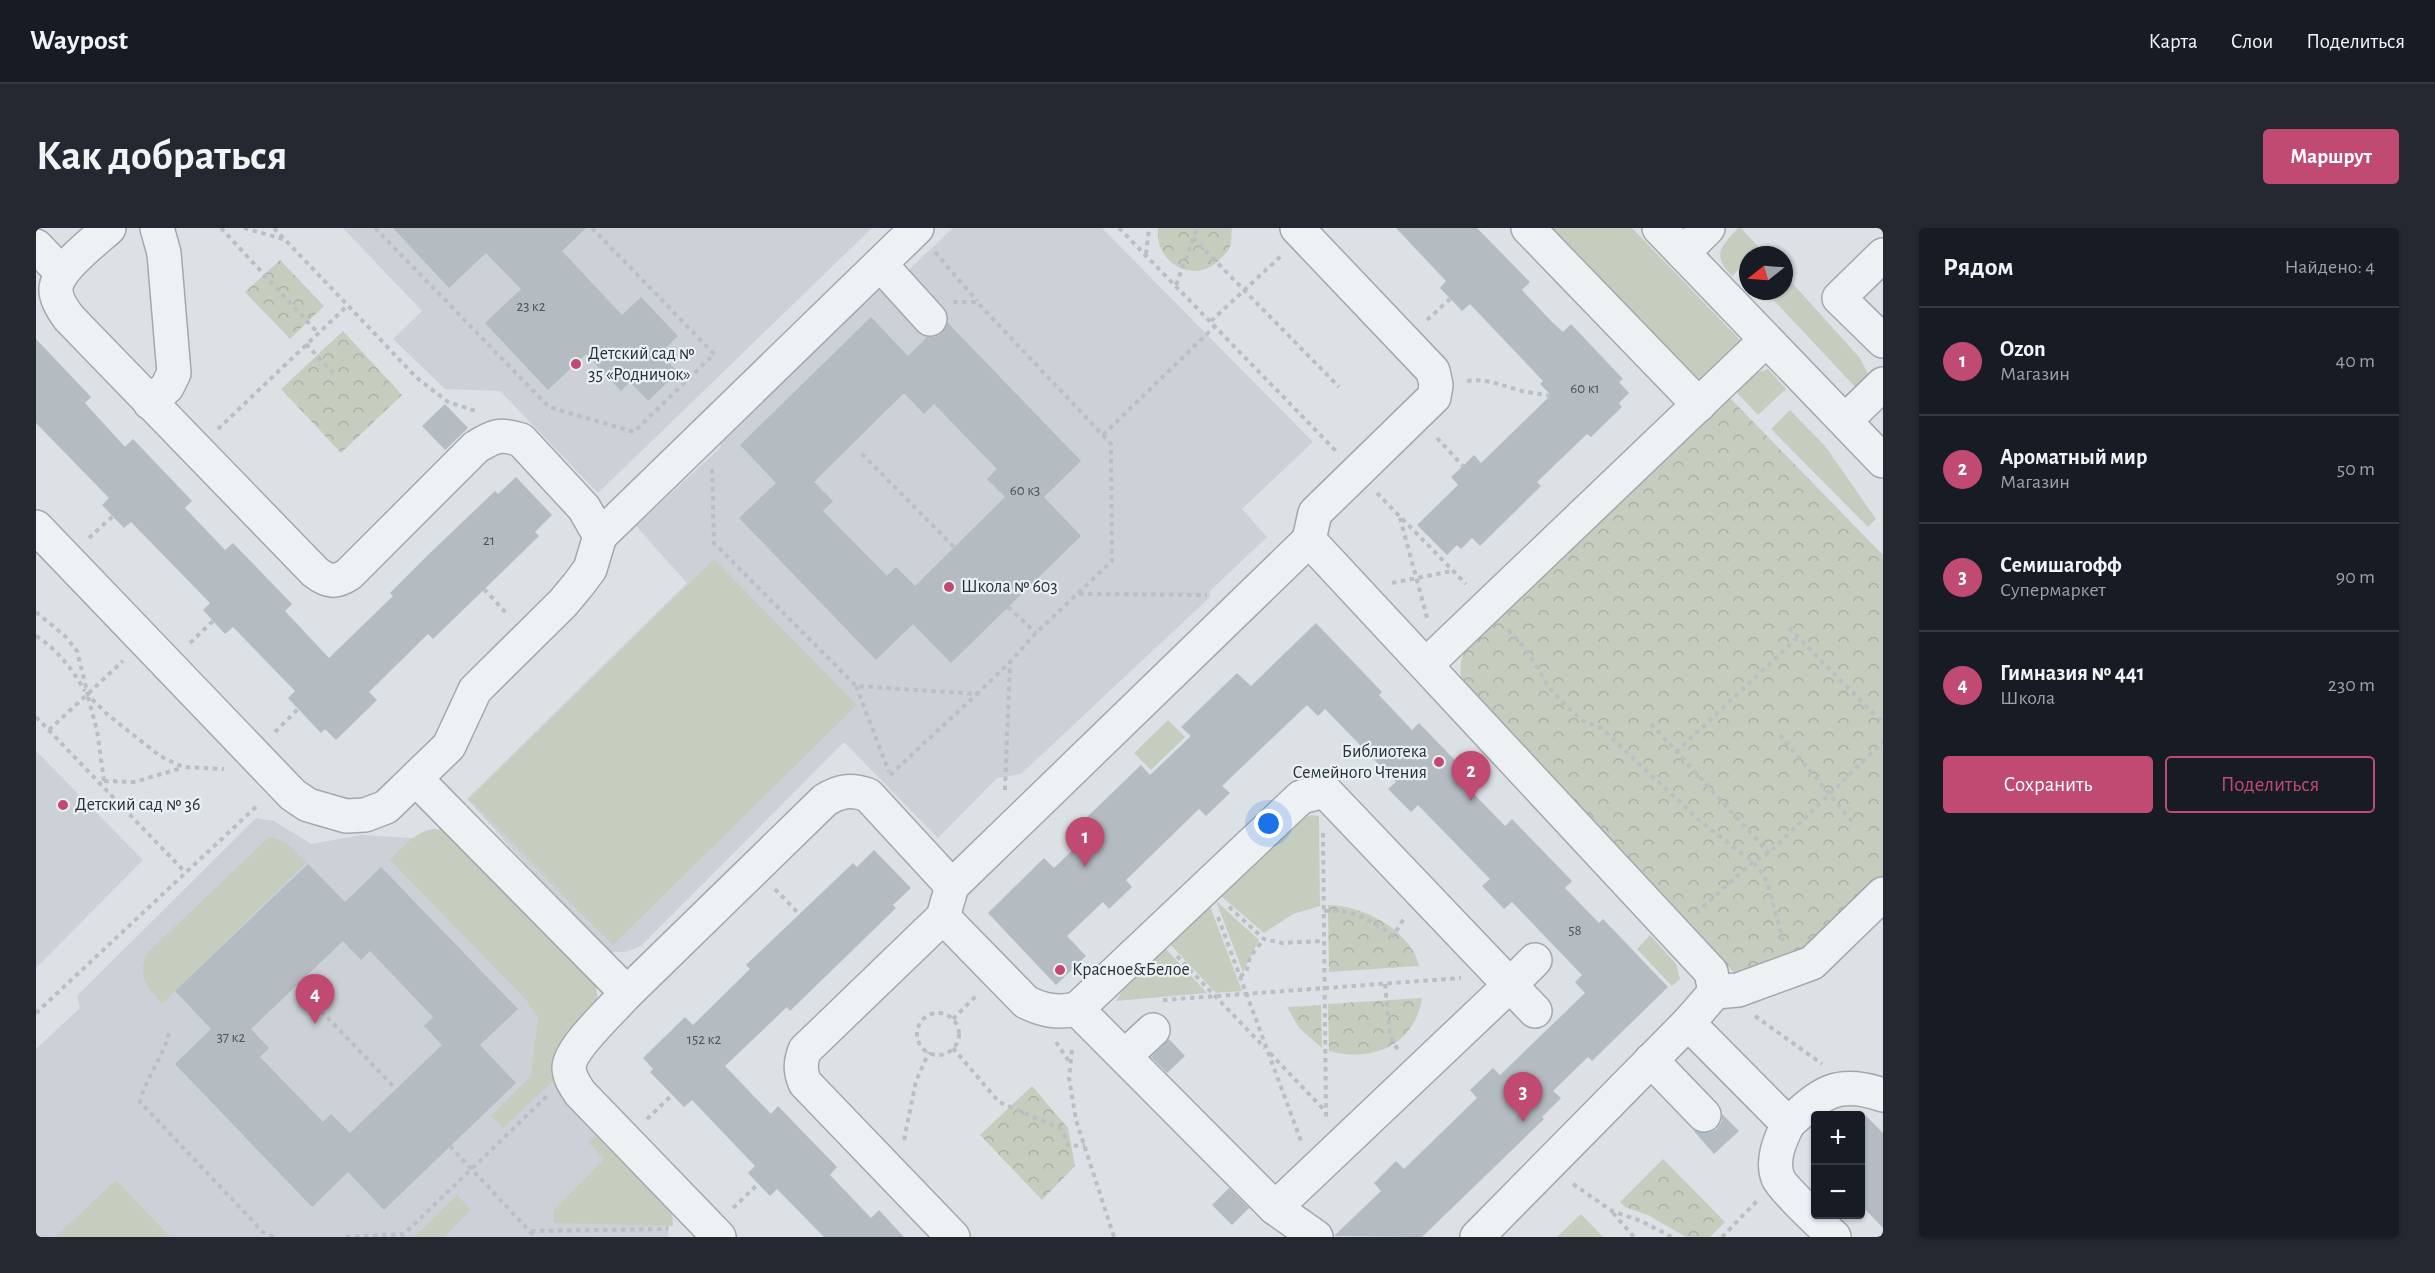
<!DOCTYPE html>
<html lang="ru">
<meta charset="utf-8">
<style>
body{margin:0;font-family:"Alegreya Sans",sans-serif;background:#242831;color:#f1f3f6}
.controls{position:absolute;right:18px;bottom:18px;display:grid;overflow:hidden;border-radius:6px;box-shadow:0 2px 4px #0004}
.controls button{width:54px;height:54px;display:grid;place-items:center;padding:0;border:0;border-bottom:2px solid #363941;background:#171b24;color:#f1f3f6;font:30px sans-serif}
.compass{position:absolute;left:1703px;top:18px;width:54px;height:54px;border-radius:50%;background:#171b24;box-shadow:0 2px 4px #0004;rotate:253deg}
.you{position:absolute;left:1233px;top:596px;width:21px;height:21px;margin:-15px;border:4px solid #fff;border-radius:50%;background:#1a73e8;box-shadow:0 0 0 9px #1a73e833}
.badge{display:grid;place-items:center;width:39px;height:39px;border-radius:50%;background:#c14a72;color:#fff;font-size:20px;font-weight:700}
.pin{position:absolute;translate:-50% -50px;filter:drop-shadow(0 2px 3px #0008)}
.pin::after{content:'';position:absolute;top:32px;width:21px;height:18px;background:inherit;clip-path:polygon(0 0,100% 0,50% 100%)}
.list{margin:0;padding:0;list-style:none}
h2{display:flex;justify-content:space-between;align-items:center;height:78px;margin:0;padding:0 24px;font-size:26px}
h2 small{font-size:20px;font-weight:400;color:#9ea1a6}
.list li{display:grid;grid-template-columns:39px 1fr auto;gap:18px;align-items:center;box-sizing:border-box;height:108px;padding:0 24px;border-top:2px solid #363941}
.list b{display:block;font-size:22px;white-space:nowrap}
.list p{margin:0;font-size:20px;white-space:nowrap;color:#9ea1a6}
.list em{font-size:20px;font-style:normal;color:#9ea1a6}
.actions{display:flex;gap:12px;padding:18px 24px}
.actions a{flex:1;padding:14px 0;border:2px solid #c14a72;border-radius:6px;text-align:center;font-size:21px;color:#c14a72}
.actions .main{background:#c14a72;color:#fff}
.map{position:relative;flex:none;width:1847px;height:1009px;overflow:hidden;border-radius:6px}
header{display:flex;align-items:center;gap:36px;box-sizing:border-box;height:84px;padding:0 30px;background:#171b24;border-bottom:2px solid #363941}
header strong{font-size:28px}
nav{display:flex;gap:33px;margin-inline-start:auto;font-size:21px}
.intro{display:flex;align-items:center;justify-content:space-between;box-sizing:border-box;height:144px;padding:0 36px}
h1{margin:0;font-size:42px}
.button{padding:15px 27px;border-radius:6px;background:#c14a72;color:#fff;font-size:21px;font-weight:700}
main{display:flex;gap:36px;padding:0 36px}
aside{flex:1;background:#171b24;border-radius:6px;box-shadow:0 2px 4px #0004}
.map>svg:first-child{display:block}
.built{fill:#cbd1d6}
.grass{fill:#c5cebe}
.park{fill:url(#park-crowns)}
.building{fill:#b4bbc1;fill-rule:evenodd}
.lines{fill:none;stroke-linecap:round;stroke-linejoin:round}
.minor-casing{stroke:#a2a9ae;stroke-width:36}
.path{stroke:#babfc4;stroke-width:4;stroke-dasharray:4.5 4.5;stroke-linecap:butt}
.minor{stroke:#eef1f4;stroke-width:33}
.poi-dot{fill:#c14a72;stroke:#ebf0f3;stroke-width:2}
.labels{text-anchor:middle;dominant-baseline:central;stroke-width:4.5;stroke-linejoin:round;paint-order:stroke}
.number-label{font-size:15px;fill:#4a545c}
.poi-label{font-size:18px;fill:#27313a;stroke:#ebf0f3;text-anchor:start}
</style>
<header>
<strong>Waypost</strong>
<nav><a>Карта</a><a>Слои</a><a>Поделиться</a></nav>
</header>
<div class="intro"><h1>Как добраться</h1><a class="button">Маршрут</a></div>
<main>
<div class="map">
<svg width="1847" height="1009" viewBox="0 0 1847 1009">
<defs>
<pattern id="park-crowns" width="20" height="18" patternUnits="userSpaceOnUse" patternTransform="scale(1.5)"><rect width="20" height="18" fill="#c5cebe"/><path d="M2 6a3 3 0 1 1 6 0M12 15a3 3 0 1 1 6 0" fill="none" stroke="#a9b1a4"/></pattern>
</defs>
<rect width="100%" height="100%" fill="#dce1e5"/>
<g class="built">
<polygon points="307,0 836,0 562,265 464,163 409,161 357,111 386,83"/>
<polygon points="917,0 1066,0 1277,214 1206,281 1231,309 1174,363 1174,369 985,546 961,550 902,610 808,514 605,718 590,724 574,724 564,719 431,571 651,355 600,298 685,219 681,210 837,62 850,63"/>
<polygon points="0,523 107,632 0,740"/>
<polygon points="220,590 238,593 275,616 325,607 426,613 543,738 512,846 635,978 632,1009 0,1009 0,821 44,780 41,768"/>
</g>
<g class="grass">
<polygon points="1509,0 1596,0 1705,113 1664,155"/>
<path d="M1702,0H1705L1730,27H1712V46L1705,39L1696,48C1675,25 1685,20 1702,0Z"/>
<polygon points="1748,46 1824,130 1834,150 1821,161 1729,63 1748,63"/>
<polygon points="1732,141 1750,161 1722,187 1702,166 1700,160 1723,144"/>
<polygon points="1754,182 1789,218 1840,291 1832,299 1735,201"/>
<polygon points="678,331 821,477 577,717 433,571"/>
<polygon points="1132,492 1149,509 1115,542 1098,525"/>
<polygon points="1275,587 1283,588 1284,678 1257,686 1228,705 1185,668 1268,590"/>
<path d="M399,601L407,602L553,744L560,759L562,773L517,847V853L467,900L455,888L495,848L502,789L490,772L354,632C368,618 379,603 399,601Z"/>
<path d="M232,610C249,608 259,624 270,635L126,776C111,759 100,746 112,724Z"/>
<polygon points="1180,673 1223,712 1207,744"/>
<polygon points="1174,678 1206,763 1180,765 1134,716"/>
<polygon points="1614,707 1640,736 1644,751 1636,758 1601,721"/>
<polygon points="1129,720 1171,765 1080,773 1090,757"/>
<polygon points="565,902 636,980 637,998 518,995 517,983 568,931 552,914"/>
<polygon points="80,952 134,1009 19,1009"/>
<polygon points="421,967 435,982 408,1009 378,1009"/>
<polygon points="1545,986 1567,1009 1521,1009"/>
</g>
<g class="park">
<path d="M1122,0H1196C1195,6 1196,13 1194,19C1193,23 1188,27 1185,30C1161,58 1118,37 1122,0Z"/>
<polygon points="244,32 288,78 254,111 209,64"/>
<polygon points="307,103 366,167 305,225 245,161"/>
<path d="M1692,168L1847,327V650L1774,721L1702,749L1426,453C1423,442 1424,430 1430,421Z"/>
<path d="M1292,677C1326,677 1375,702 1383,738L1293,744Z"/>
<path d="M1386,770C1379,817 1336,835 1293,823L1292,776Z"/>
<polygon points="1285,777 1286,820 1263,800 1251,779"/>
<polygon points="996,858 1032,900 1039,938 1006,972 944,907"/>
<polygon points="1627,931 1689,994 1674,1009 1650,1009 1612,987 1589,979 1584,974"/>
</g>
<g class="building">
<polygon points="357,0 550,0 526,23 586,87 605,69 642,108 624,125 642,144 612,173 594,154 585,163 550,126 512,162 449,95 485,61 450,25 413,60"/>
<polygon points="1360,0 1441,0 1494,54 1486,62 1516,94 1527,104 1535,96 1587,151 1583,154 1593,165 1583,175 1586,179 1555,209 1551,206 1501,254 1505,258 1444,318 1436,310 1425,321 1421,317 1411,327 1381,297 1422,257 1415,249 1427,238 1438,227 1445,235 1515,167 1504,156 1507,153 1434,76 1426,83 1404,60 1410,53"/>
<path d="M835,89L872,128L891,109H899L906,105L912,95L1045,233L1008,269L1045,308L915,435L877,396L840,432L703,290L740,255L704,217ZM868,165L888,186L898,176L961,241L951,251L969,269L879,358L860,339L851,348L787,283L797,273L778,254Z"/>
<polygon points="0,111 55,169 49,175 89,219 97,211 156,273 149,280 189,322 197,315 256,376 249,383 293,430 357,368 354,365 394,325 459,263 462,266 480,249 516,287 499,304 503,308 462,348 397,411 392,406 333,464 341,472 300,512 289,501 285,505 252,470 259,463 197,399 189,406 167,382 174,375 95,294 88,300 66,277 73,270 0,195"/>
<polygon points="409,176 432,200 409,222 386,198"/>
<polygon points="1280,395 1346,464 1343,467 1376,502 1383,495 1442,556 1435,563 1469,598 1476,591 1536,653 1529,660 1563,695 1567,691 1632,759 1556,833 1552,829 1517,863 1525,870 1506,889 1508,891 1386,1009 1298,1008 1345,963 1338,955 1360,933 1368,941 1441,870 1434,862 1457,840 1464,847 1549,765 1539,754 1546,747 1476,674 1468,681 1446,658 1454,651 1382,577 1375,584 1352,561 1360,554 1289,481 1282,488 1271,477 1186,558 1194,565 1170,588 1163,581 1090,652 1096,659 1073,681 1067,674 1031,708 1050,728 1020,757 952,685 1008,630 1018,640 1058,601 1049,591 1105,537 1114,547 1155,508 1145,499 1201,445 1215,458"/>
<polygon points="838,622 875,660 857,677 860,680 754,783 751,779 689,838 735,886 742,878 801,939 794,947 835,990 843,982 868,1009 788,1009 741,961 734,968 712,945 719,938 656,872 648,879 614,844 617,841 607,830 649,789 657,797 714,741 710,737 817,635 821,639"/>
<path d="M272,636L309,674L345,639L482,781L444,817L480,855L348,982L312,944L276,979L139,836L175,801L139,763ZM307,713L325,732L334,723L397,789L388,798L406,817L314,905L295,886L287,894L224,829L233,820L215,801Z"/>
<polygon points="1133,811 1149,828 1131,845 1115,829"/>
<polygon points="1824,882 1847,905 1847,1000 1824,976"/>
<polygon points="1686,886 1703,903 1678,926 1657,902 1672,905 1681,901 1686,893"/>
<polygon points="1193,960 1213,980 1196,997 1176,977"/>
</g>
<g class="lines">
<g class="minor-casing">
<g id="minor">
<polyline points="1492,0 1663,177"/>
<polyline points="1623,0 1847,233"/>
<polyline points="0,18 26,45"/>
<polyline points="1647,25 1672,0"/>
<polyline points="1847,27 1803,70 1847,113"/>
<polyline points="845,37 894,91"/>
<polyline points="114,175 131,159 138,145 128,25 121,0"/>
<polyline points="1809,193 1847,156"/>
<path d="M0,299L257,567L272,577L310,588L329,587L350,579L413,518L439,462L527,375L542,357L554,341L564,308L548,280L485,212C464,205 458,208 440,219L313,346C300,355 292,354 279,344L33,90C27,82 19,70 20,60C22,40 59,13 73,0"/>
<polyline points="564,308 881,0"/>
<polyline points="1273,312 1675,744 1679,764 1652,795 1441,1009"/>
<polyline points="1390,437 1730,112"/>
<path d="M380,551L591,765C577,781 534,820 533,839C533,849 538,856 544,865L683,1009"/>
<path d="M907,689L990,774C1008,783 1022,785 1041,781L1239,980L1280,1009"/>
<polyline points="1679,764 1702,762 1776,735 1847,666"/>
<path d="M591,765L789,572C804,563 814,561 832,567L916,658"/>
<polyline points="1041,781 1265,569 1289,563 1474,757 1239,980"/>
<polyline points="1499,783 1474,757 1499,732"/>
<path d="M1652,795L1752,896C1785,865 1801,851 1847,867"/>
<polyline points="1089,828 1117,802"/>
<polyline points="1615,832 1668,887"/>
<path d="M1752,896C1744,912 1735,932 1742,950C1746,960 1788,999 1798,1009"/>
<path d="M917,1009L769,855C764,843 764,835 769,822L907,689L916,658L1273,312L1279,285L1398,169L1400,157L1397,143L1261,0"/>
</g>
</g>
<g class="path">
<polyline points="185,0 282,105"/>
<polyline points="208,0 247,11"/>
<polyline points="238,0 381,150 412,174 440,183"/>
<polyline points="339,0 513,179 598,204 678,126 556,0"/>
<polyline points="1083,0 1300,223"/>
<polyline points="1157,10 1303,159"/>
<polyline points="899,24 941,73"/>
<polyline points="1110,26 1113,0"/>
<polyline points="1140,57 1161,0"/>
<polyline points="1391,92 1414,71"/>
<polyline points="1175,93 1245,28"/>
<polyline points="270,116 297,145"/>
<path d="M1431,153C1451,150 1467,158 1486,163C1495,165 1505,166 1515,168"/>
<polyline points="182,201 312,77"/>
<polyline points="1067,207 1179,98"/>
<polyline points="1401,210 1427,238"/>
<polyline points="826,226 919,320"/>
<polyline points="676,241 678,315 820,458 941,466 974,434 1000,405 1076,333 1075,216 941,74 917,74"/>
<polyline points="1341,265 1430,356"/>
<polyline points="1364,290 1392,393"/>
<polyline points="53,310 77,288"/>
<polyline points="1356,355 1416,343"/>
<polyline points="448,361 472,387"/>
<polyline points="1043,366 1171,367"/>
<polyline points="972,379 1000,405"/>
<polyline points="0,384 30,409 41,423 52,467 72,487 124,528 147,539 188,541"/>
<polyline points="1753,400 1847,495"/>
<polyline points="1472,402 1490,421 1514,461 1530,478 1547,493 1565,500 1665,594 1717,634 1727,646 1732,657 1747,713"/>
<path d="M0,408C22,422 36,441 49,463"/>
<polyline points="154,415 177,393"/>
<polyline points="820,458 853,544"/>
<polyline points="52,469 61,502 68,553 65,557"/>
<polyline points="0,489 149,644"/>
<polyline points="1615,496 1733,625"/>
<polyline points="13,502 87,433"/>
<polyline points="239,504 262,481"/>
<polyline points="1744,507 1819,597"/>
<polyline points="1640,524 1762,409"/>
<polyline points="854,547 941,466"/>
<polyline points="68,553 98,554 146,540"/>
<polyline points="969,562 974,435"/>
<polyline points="1287,605 1290,889"/>
<polyline points="739,661 763,686"/>
<polyline points="1193,679 1228,711 1246,715 1288,713"/>
<path d="M1288,683C1315,681 1335,691 1357,708L1369,689"/>
<polyline points="1660,685 1717,634 1733,625 1847,514"/>
<polyline points="1182,689 1265,913"/>
<polyline points="1141,728 1229,820"/>
<polyline points="1204,748 1210,745 1214,729 1228,711"/>
<polyline points="1349,756 1354,808 1362,822"/>
<polyline points="1127,772 1425,750"/>
<polyline points="285,783 360,861"/>
<polyline points="0,785 223,576"/>
<circle cx="902" cy="806" r="21"/>
<polyline points="1719,788 1786,836"/>
<polyline points="917,791 942,766"/>
<path d="M133,805C127,830 110,849 104,874L227,1004L238,1009"/>
<polyline points="1020,814 1034,835"/>
<polyline points="917,820 963,874 1025,901 1033,918 1049,917"/>
<polyline points="1036,822 1033,850 1040,892 1078,1009"/>
<polyline points="1234,825 1289,883"/>
<polyline points="611,891 636,867"/>
<polyline points="868,912 880,853 893,824"/>
<polyline points="414,918 499,1009"/>
<polyline points="1537,956 1576,983 1605,993 1636,1009"/>
<polyline points="697,980 722,956"/>
<polyline points="1577,985 1598,1009"/>
<polyline points="495,1003 632,1001"/>
<polyline points="310,1009 367,1006"/>
<polyline points="365,1009 511,868"/>
<polyline points="1686,1009 1721,973"/>
</g>
<use href="#minor" class="minor"/>
</g>
<g class="poi-dot">
<circle cx="540" cy="136" r="6"/>
<circle cx="913" cy="359" r="6"/>
<circle cx="1403" cy="534" r="6"/>
<circle cx="27" cy="577" r="6"/>
<circle cx="1024" cy="742" r="6"/>
</g>
<g class="labels">
<g class="number-label">
<text x="495" y="78">23 к2</text>
<text x="1549" y="160">60 к1</text>
<text x="989" y="262">60 к3</text>
<text x="453" y="312">21</text>
<text x="1539" y="702">58</text>
<text x="195" y="809">37 к2</text>
<text x="668" y="811">152 к2</text>
</g>
<g class="poi-label">
<text x="552" y="126">Детский сад №<tspan x="552" dy="21">35 «Родничок»</tspan></text>
<text x="925" y="359">Школа № 603</text>
<text x="1391" y="524" text-anchor="end">Библиотека<tspan x="1391" dy="21">Семейного Чтения</tspan></text>
<text x="39" y="577">Детский сад № 36</text>
<text x="1036" y="742">Красное&amp;Белое</text>
</g>
</g>
</svg>
<div class="controls">
<button>+</button>
<button>−</button>
</div>
<svg class="compass" viewBox="-18 -18 36 36"><path d="M0-13l5 13h-10z" fill="#e53935"/><path d="M0 13l5-13h-10z" fill="#9ea1a6"/></svg>
<div class="you"></div>
<div class="pin badge" style="left:1049px;top:639px">1</div>
<div class="pin badge" style="left:1435px;top:573px">2</div>
<div class="pin badge" style="left:1487px;top:894px">3</div>
<div class="pin badge" style="left:279px;top:796px">4</div>
</div>
<aside>
<h2>Рядом<small>Найдено: 4</small></h2>
<ul class="list">
<li><span class="badge">1</span><div><b>Ozon</b><p>Магазин</p></div><em>40 m</em></li>
<li><span class="badge">2</span><div><b>Ароматный мир</b><p>Магазин</p></div><em>50 m</em></li>
<li><span class="badge">3</span><div><b>Семишагофф</b><p>Супермаркет</p></div><em>90 m</em></li>
<li><span class="badge">4</span><div><b>Гимназия № 441</b><p>Школа</p></div><em>230 m</em></li>
</ul>
<div class="actions"><a class="main">Сохранить</a><a>Поделиться</a></div>
</aside>
</main>
